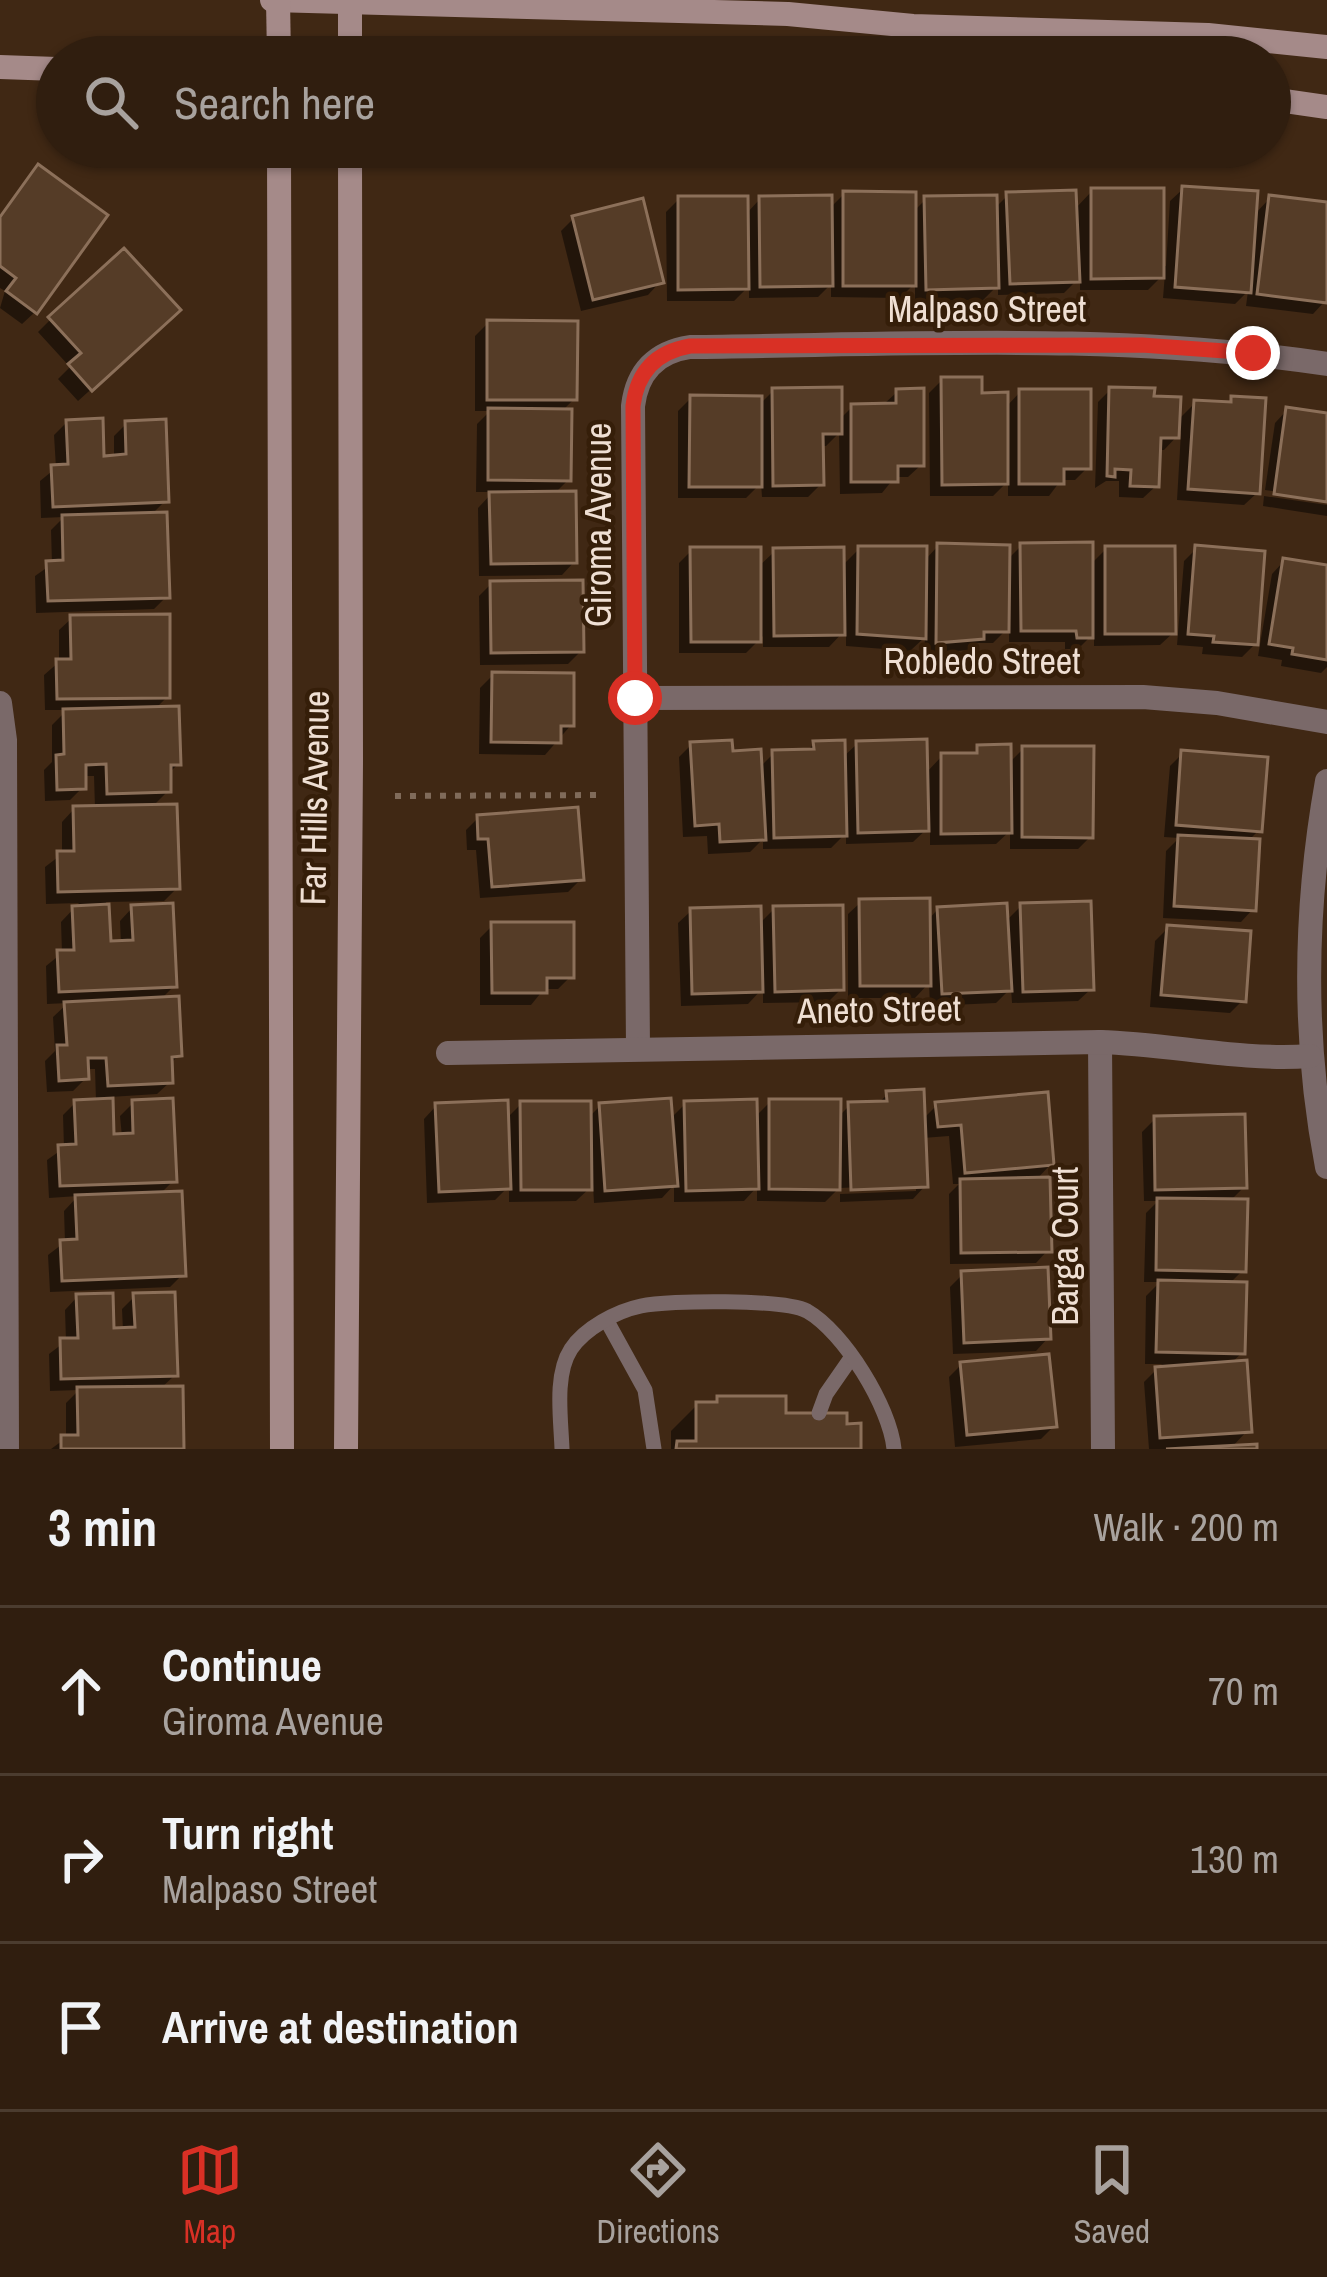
<!DOCTYPE html>
<meta charset="utf-8">
<style>
body{margin:0;font-family:"Archivo Narrow",sans-serif;background:#382718;color:#f1f3f6}
.stop{position:absolute;width:36px;height:36px;margin:-27px;border:9px solid #d93025;border-radius:50%;background:#fff}
.stop.end{background:#d93025;border-color:#fff;box-shadow:0 3px 12px #0008}
.list{margin:0;padding:0;list-style:none}
h2{display:flex;justify-content:space-between;align-items:center;height:156px;margin:0;padding:0 48px;font-size:51px}
h2 small{font-size:39px;font-weight:400;color:#a8a29e}
.list li{display:grid;grid-template-columns:78px 1fr auto;gap:36px;align-items:center;box-sizing:border-box;height:168px;padding:0 48px;border-top:3px solid #4b3c2f}
.list b{display:block;font-size:45px;white-space:nowrap}
.list p{margin:0;font-size:39px;white-space:nowrap;color:#a8a29e}
.list em{font-size:39px;font-style:normal;color:#a8a29e}
.icon{flex:none;width:66px;height:66px;fill:none;stroke:currentColor;stroke-width:2;stroke-linecap:round;stroke-linejoin:round}
.map{position:relative;flex:none;width:1327px;height:1449px;overflow:hidden}
.search{position:absolute;background:#301e0f;box-shadow:0 3px 9px #0004;left:36px;right:36px;top:36px;height:132px;display:flex;align-items:center;gap:30px;box-sizing:border-box;padding:0 42px;border-radius:66px;color:#a8a29e;font-size:45px}
.sheet{height:660px;background:#301e0f}
nav{display:flex;justify-content:space-around;align-items:center;box-sizing:border-box;height:168px;border-top:3px solid #4b3c2f;background:#301e0f;font-size:33px;color:#a8a29e}
nav a{display:grid;justify-items:center;gap:6px}
nav .on{color:#d93025}
.map>svg:first-child{display:block}
.shadow{fill:#0007}
.building{fill:#553c27;stroke:#8c705a;stroke-width:3}
.lines{fill:none;stroke-linecap:round;stroke-linejoin:round}
.path{stroke:#806b5a;stroke-width:6;stroke-dasharray:6 9;stroke-linecap:butt}
.lane{stroke:#7a6969;stroke-width:15}
.street{stroke:#7a6969;stroke-width:24}
.secondary{stroke:#a58a89;stroke-width:24}
.route{stroke:#d93025;stroke-width:15}
.labels{text-anchor:middle;dominant-baseline:central;stroke-width:9;stroke-linejoin:round;paint-order:stroke}
.street-label{font-size:36px;fill:#efdfd3;stroke:#351e09}
</style>
<div class="map">
<svg width="1327" height="1449" viewBox="0 0 1327 1449">
<rect width="100%" height="100%" fill="#402814"/>
<g class="shadow">
<polygon points="38,168 35,312 22,324 0,308 5,291 0,288 0,216"/>
<polygon points="1183,189 1253,216 1270,198 1327,205 1325,301 1313,314 1246,306 1248,291 1235,304 1163,298 1165,273 1148,290 1080,290 1080,277 1064,293 998,295 998,285 983,300 915,301 915,283 900,298 831,297 831,284 818,297 749,298 749,286 734,301 667,301 666,212 679,199 746,214 760,199 829,209 844,194 913,212 926,199 994,209 1008,195 1074,210 1092,191 1161,266 1166,266 1170,201"/>
<polygon points="574,218 660,282 648,295 581,311 561,231"/>
<polygon points="51,319 165,323 78,401 58,379 70,367 38,332"/>
<polygon points="488,323 574,399 561,412 568,480 554,494 574,562 562,575 479,576 478,508 493,492 476,492 477,424 490,411 475,411 475,336"/>
<polygon points="942,380 1005,408 1020,392 1088,467 1075,480 1061,480 1049,496 1008,496 1008,481 993,496 930,496 929,393"/>
<polygon points="1110,390 1151,399 1177,421 1195,403 1226,405 1233,399 1257,493 1244,505 1177,500 1181,432 1164,450 1157,450 1156,486 1143,498 1119,497 1119,481 1106,481 1095,488 1098,402"/>
<polygon points="773,391 839,420 852,407 884,404 897,392 921,465 908,477 895,477 882,493 840,494 839,433 826,446 820,446 821,484 808,497 762,497 761,483 746,498 678,498 678,411 691,398 759,405"/>
<polygon points="1287,410 1327,416 1327,499 1265,490 1275,423"/>
<polygon points="67,422 102,459 114,458 114,436 126,424 166,500 151,515 167,596 154,609 36,613 35,576 52,564 51,530 64,517 41,518 40,481 56,468 54,435"/>
<polygon points="1264,496 1327,505 1327,516 1263,506"/>
<polygon points="938,546 1007,560 1021,546 1090,565 1106,549 1173,633 1160,645 1094,646 1094,633 1078,649 1065,649 1065,642 1009,642 1009,627 993,643 975,643 968,650 924,654 925,637 910,651 846,646 846,629 829,647 763,647 763,636 746,653 679,653 679,563 692,550 758,567 775,551 841,567 859,549 924,561"/>
<polygon points="1197,548 1255,644 1242,657 1202,654 1203,647 1177,645 1184,561"/>
<polygon points="1284,561 1327,568 1327,667 1321,673 1281,666 1282,660 1258,656 1272,574"/>
<polygon points="491,584 581,651 568,664 480,665 479,596"/>
<polygon points="72,618 167,697 154,710 178,764 168,774 168,791 152,807 177,888 164,901 106,902 108,944 121,944 120,921 132,908 174,986 160,1000 179,1055 169,1065 170,1082 157,1094 110,1097 111,1137 122,1137 120,1116 133,1103 174,1180 159,1195 183,1274 170,1287 50,1292 48,1255 65,1242 64,1211 78,1196 49,1198 47,1160 64,1148 63,1115 76,1102 96,1101 95,1069 86,1069 86,1078 73,1091 47,1092 45,1061 55,1051 53,1017 68,1003 47,1004 46,966 62,953 61,922 79,903 46,904 45,867 62,854 62,822 74,809 95,808 94,776 83,776 83,787 70,800 45,801 44,770 52,762 52,725 67,710 45,710 44,675 59,662 59,630"/>
<polygon points="493,675 571,725 545,755 479,754 480,688"/>
<polygon points="815,743 842,758 857,744 925,774 942,756 971,756 979,748 1008,764 1023,749 1090,837 1078,849 1010,849 1010,831 996,844 930,845 930,826 913,842 846,844 846,833 831,848 763,849 763,839 750,852 708,854 707,836 683,837 679,757 691,745 730,754 759,768 774,753 806,752"/>
<polygon points="1183,753 1259,830 1247,842 1253,909 1241,922 1163,918 1166,851 1179,838 1164,837 1170,766"/>
<polygon points="478,818 581,879 568,892 480,898 476,850 467,850 466,830"/>
<polygon points="861,902 927,921 938,909 1005,922 1021,906 1091,989 1078,1001 1012,1003 1011,988 996,1003 930,1006 929,983 915,998 848,998 848,914"/>
<polygon points="774,909 841,989 828,1002 763,1003 763,988 748,1004 681,1006 678,923 691,911 758,925"/>
<polygon points="493,925 571,976 558,989 544,989 531,1005 480,1005 480,938"/>
<polygon points="1168,928 1243,1000 1230,1013 1150,1007 1155,941"/>
<polygon points="888,1094 923,1119 937,1105 1051,1164 1035,1181 1048,1250 1036,1263 950,1264 949,1194 959,1184 953,1184 949,1136 923,1138 925,1186 913,1199 840,1202 840,1194 916,1191 916,1185 839,1188 825,1202 757,1201 757,1187 744,1201 674,1202 674,1185 662,1198 594,1203 593,1185 576,1201 509,1202 509,1186 495,1200 427,1203 424,1119 436,1106 505,1120 521,1104 588,1118 600,1106 670,1119 685,1104 754,1118 770,1102 838,1117 850,1105 877,1104"/>
<polygon points="1155,1119 1244,1187 1229,1202 1243,1270 1229,1284 1242,1353 1230,1364 1248,1430 1231,1448 1254,1449 1149,1449 1144,1382 1162,1364 1145,1364 1146,1296 1160,1282 1144,1282 1146,1213 1158,1201 1144,1201 1142,1132"/>
<polygon points="963,1274 1048,1338 1036,1351 953,1354 950,1287"/>
<polygon points="79,1295 111,1331 123,1331 122,1309 135,1296 175,1375 160,1389 181,1449 51,1449 66,1438 66,1403 79,1390 50,1391 49,1354 66,1341 65,1310"/>
<polygon points="961,1365 1054,1426 1041,1439 955,1447 949,1377"/>
<polygon points="719,1399 844,1427 858,1449 671,1449 671,1431 697,1405 712,1405"/>
</g>
<g class="building">
<polygon points="38,164 108,215 37,314 6,291 16,278 0,266 0,217"/>
<polygon points="1182,186 1258,191 1251,293 1175,287"/>
<polygon points="1091,188 1164,188 1164,278 1091,279"/>
<polygon points="1076,190 1080,282 1010,284 1006,192"/>
<polygon points="843,191 916,192 916,286 843,286"/>
<polygon points="832,195 833,286 760,287 759,196"/>
<polygon points="997,195 999,288 926,290 924,196"/>
<polygon points="1269,195 1327,202 1327,303 1257,294"/>
<polygon points="678,196 748,196 749,289 678,290"/>
<polygon points="643,198 664,283 593,300 572,216"/>
<polygon points="124,248 181,310 92,391 68,364 81,353 48,317"/>
<polygon points="487,320 578,321 577,400 487,400"/>
<polygon points="941,377 982,377 982,393 1008,392 1008,484 942,485"/>
<polygon points="842,387 842,434 823,434 824,485 773,486 772,388"/>
<polygon points="1109,387 1155,388 1154,396 1181,397 1179,438 1161,438 1159,487 1130,486 1131,470 1115,469 1115,477 1107,476"/>
<polygon points="924,388 924,466 898,466 898,482 851,482 851,404 896,403 896,389"/>
<polygon points="1019,389 1091,389 1091,469 1064,469 1064,484 1019,484"/>
<polygon points="690,395 762,396 762,487 689,487"/>
<polygon points="1231,396 1266,398 1260,494 1188,489 1194,400 1231,402"/>
<polygon points="1286,407 1327,413 1327,502 1274,494"/>
<polygon points="488,408 572,409 571,481 488,480"/>
<polygon points="103,418 104,456 126,454 125,421 166,419 169,502 53,507 51,465 68,464 66,420"/>
<polygon points="576,491 577,563 491,564 489,492"/>
<polygon points="167,512 170,598 48,601 46,561 63,560 62,515"/>
<polygon points="1093,542 1093,638 1077,638 1076,631 1021,631 1020,543"/>
<polygon points="937,543 1010,545 1009,632 984,632 984,639 936,643"/>
<polygon points="1195,545 1265,551 1258,645 1213,642 1214,636 1188,634"/>
<polygon points="858,546 927,546 926,639 857,634"/>
<polygon points="1105,546 1175,546 1176,634 1105,634"/>
<polygon points="690,547 761,547 761,642 691,642"/>
<polygon points="844,547 845,635 774,636 773,548"/>
<polygon points="1283,558 1327,565 1327,660 1292,654 1293,648 1269,644"/>
<polygon points="583,580 584,652 491,653 490,581"/>
<polygon points="170,614 170,698 57,699 56,659 71,659 70,615"/>
<polygon points="492,672 574,673 574,726 561,726 561,743 491,742"/>
<polygon points="179,706 181,765 171,765 171,792 107,794 106,764 86,765 86,789 57,790 56,755 64,754 63,709"/>
<polygon points="927,739 929,831 858,833 856,741"/>
<polygon points="732,740 733,751 761,749 766,840 720,842 719,824 695,826 690,742"/>
<polygon points="845,740 847,836 774,838 772,750 814,749 813,741"/>
<polygon points="1011,744 1012,833 941,834 941,753 977,753 977,745"/>
<polygon points="1022,746 1094,746 1093,838 1022,837"/>
<polygon points="1181,750 1268,757 1262,832 1176,825"/>
<polygon points="177,804 180,889 58,892 57,851 74,851 73,806"/>
<polygon points="578,807 584,880 492,887 488,839 478,839 477,815"/>
<polygon points="1178,835 1260,839 1256,911 1174,906"/>
<polygon points="930,898 931,986 860,986 859,899"/>
<polygon points="1091,901 1094,990 1023,992 1020,903"/>
<polygon points="173,903 177,987 59,992 57,950 74,950 72,906 109,904 111,941 133,940 131,905"/>
<polygon points="1007,903 1012,991 942,994 937,907"/>
<polygon points="843,905 844,990 775,992 773,906"/>
<polygon points="761,906 763,992 692,994 690,908"/>
<polygon points="491,922 574,922 574,978 547,978 547,993 492,993"/>
<polygon points="1167,925 1251,931 1246,1002 1161,995"/>
<polygon points="179,996 182,1056 172,1057 173,1083 108,1086 106,1058 88,1058 89,1079 59,1081 57,1045 67,1045 64,1002"/>
<polygon points="924,1089 928,1187 851,1190 848,1102 887,1101 886,1091"/>
<polygon points="1048,1092 1054,1165 965,1173 961,1125 938,1127 935,1102"/>
<polygon points="113,1098 114,1134 133,1133 132,1100 173,1098 177,1182 60,1186 58,1145 76,1144 74,1100"/>
<polygon points="671,1098 678,1186 605,1191 599,1103"/>
<polygon points="757,1099 759,1189 686,1191 684,1101"/>
<polygon points="769,1099 841,1099 840,1190 769,1189"/>
<polygon points="508,1100 511,1189 439,1192 435,1103"/>
<polygon points="520,1101 591,1101 592,1190 521,1190"/>
<polygon points="1245,1114 1247,1188 1155,1190 1154,1116"/>
<polygon points="1050,1177 1052,1252 961,1253 960,1179"/>
<polygon points="182,1191 186,1276 62,1281 60,1240 77,1239 75,1195"/>
<polygon points="1157,1198 1248,1199 1246,1272 1156,1270"/>
<polygon points="1048,1267 1051,1339 964,1343 961,1271"/>
<polygon points="1158,1280 1247,1282 1245,1354 1156,1352"/>
<polygon points="175,1292 178,1376 61,1379 60,1338 78,1338 76,1294 113,1293 114,1328 135,1327 133,1293"/>
<polygon points="1049,1354 1057,1427 967,1435 960,1362"/>
<polygon points="1247,1360 1252,1432 1160,1438 1155,1367"/>
<polygon points="183,1386 184,1449 61,1449 61,1435 78,1435 77,1387"/>
<polygon points="717,1396 786,1396 786,1413 847,1413 847,1424 861,1423 861,1449 676,1449 677,1441 696,1441 696,1402 717,1402"/>
<polygon points="1257,1444 1257,1449 1166,1449"/>
</g>
<g class="lines">
<polyline class="path" points="395,796 604,795"/>
<g class="lane">
<polyline points="607,1321 645,1390 654,1449"/>
<polyline points="819,1413 826,1394 851,1358"/>
<path d="M562,1449C561,1419 554,1375 571,1349C585,1328 617,1311 641,1306C669,1300 784,1299 807,1311C844,1332 890,1407 894,1449"/>
</g>
<g class="street">
<polyline points="635,698 1143,697 1217,703 1327,722"/>
<polyline points="0,703 5,740 7,1449"/>
<path d="M1327,781C1304,910 1302,1037 1327,1167"/>
<polyline points="1100,1042 1103,1449"/>
<path d="M638,1049L633,406C637,372 656,352 690,347C902,345 1117,332 1327,364"/>
<path d="M448,1053L1100,1042C1171,1044 1239,1061 1310,1056"/>
</g>
<g class="secondary">
<polyline points="272,0 788,14 913,26 1208,35 1327,47"/>
<polyline points="278,0 279,57"/>
<polyline points="350,0 350,57"/>
<polyline points="0,67 57,69"/>
<polyline points="1270,99 1327,107"/>
<polyline points="279,147 282,1449"/>
<polyline points="346,1449 351,761 350,147"/>
</g>
</g>
<g class="lines">
<path class="route" d="M635,698L633,406C637,372 656,352 690,346L1142,345L1253,353"/>
</g>
<g class="labels">
<g class="street-label">
<text x="987" y="309">Malpaso Street</text>
<text transform="translate(598 525) rotate(-90)">Giroma Avenue</text>
<text x="982" y="661">Robledo Street</text>
<text transform="translate(314 798) rotate(-89)">Far Hills Avenue</text>
<text transform="translate(879 1009) rotate(-1)">Aneto Street</text>
<text transform="translate(1065 1246) rotate(-90)">Barga Court</text>
</g>
</g>
</svg>
<div class="stop" style="left:635px;top:698px"></div>
<div class="stop end" style="left:1253px;top:353px"></div>
<div class="search"><svg class="icon" aria-label="search" viewBox="0 0 24 24"><circle cx="10" cy="10" r="6"/><path d="M15 15l6 6"/></svg>Search here</div>
</div>
<section class="sheet">
<h2>3 min<small>Walk · 200 m</small></h2>
<ul class="list">
<li><svg class="icon" aria-label="ahead" viewBox="0 0 24 24"><path d="M12 20V5M6 11l6-6 6 6"/></svg><div><b>Continue</b><p>Giroma Avenue</p></div><em>70 m</em></li>
<li><svg class="icon" aria-label="right" viewBox="0 0 24 24"><path d="M7 20v-9h11M14 6l5 5-5 5"/></svg><div><b>Turn right</b><p>Malpaso Street</p></div><em>130 m</em></li>
<li><svg class="icon" aria-label="arrive" viewBox="0 0 24 24"><path d="M6 21V4h12l-3 4 3 4H6"/></svg><div><b>Arrive at destination</b></div></li>
</ul>
</section>
<nav>
<a class="on"><svg class="icon" aria-label="map" viewBox="0 0 24 24"><path d="M3 6l6-2 6 2 6-2v14l-6 2-6-2-6 2zM9 4v14M15 6v14"/></svg>Map</a>
<a><svg class="icon" aria-label="directions" viewBox="0 0 24 24"><path d="M12 3l9 9-9 9-9-9zM9 14v-3h6M13 9l2 2-2 2"/></svg>Directions</a>
<a><svg class="icon" aria-label="saved" viewBox="0 0 24 24"><path d="M7 4h10v16l-5-4-5 4z"/></svg>Saved</a>
</nav>
